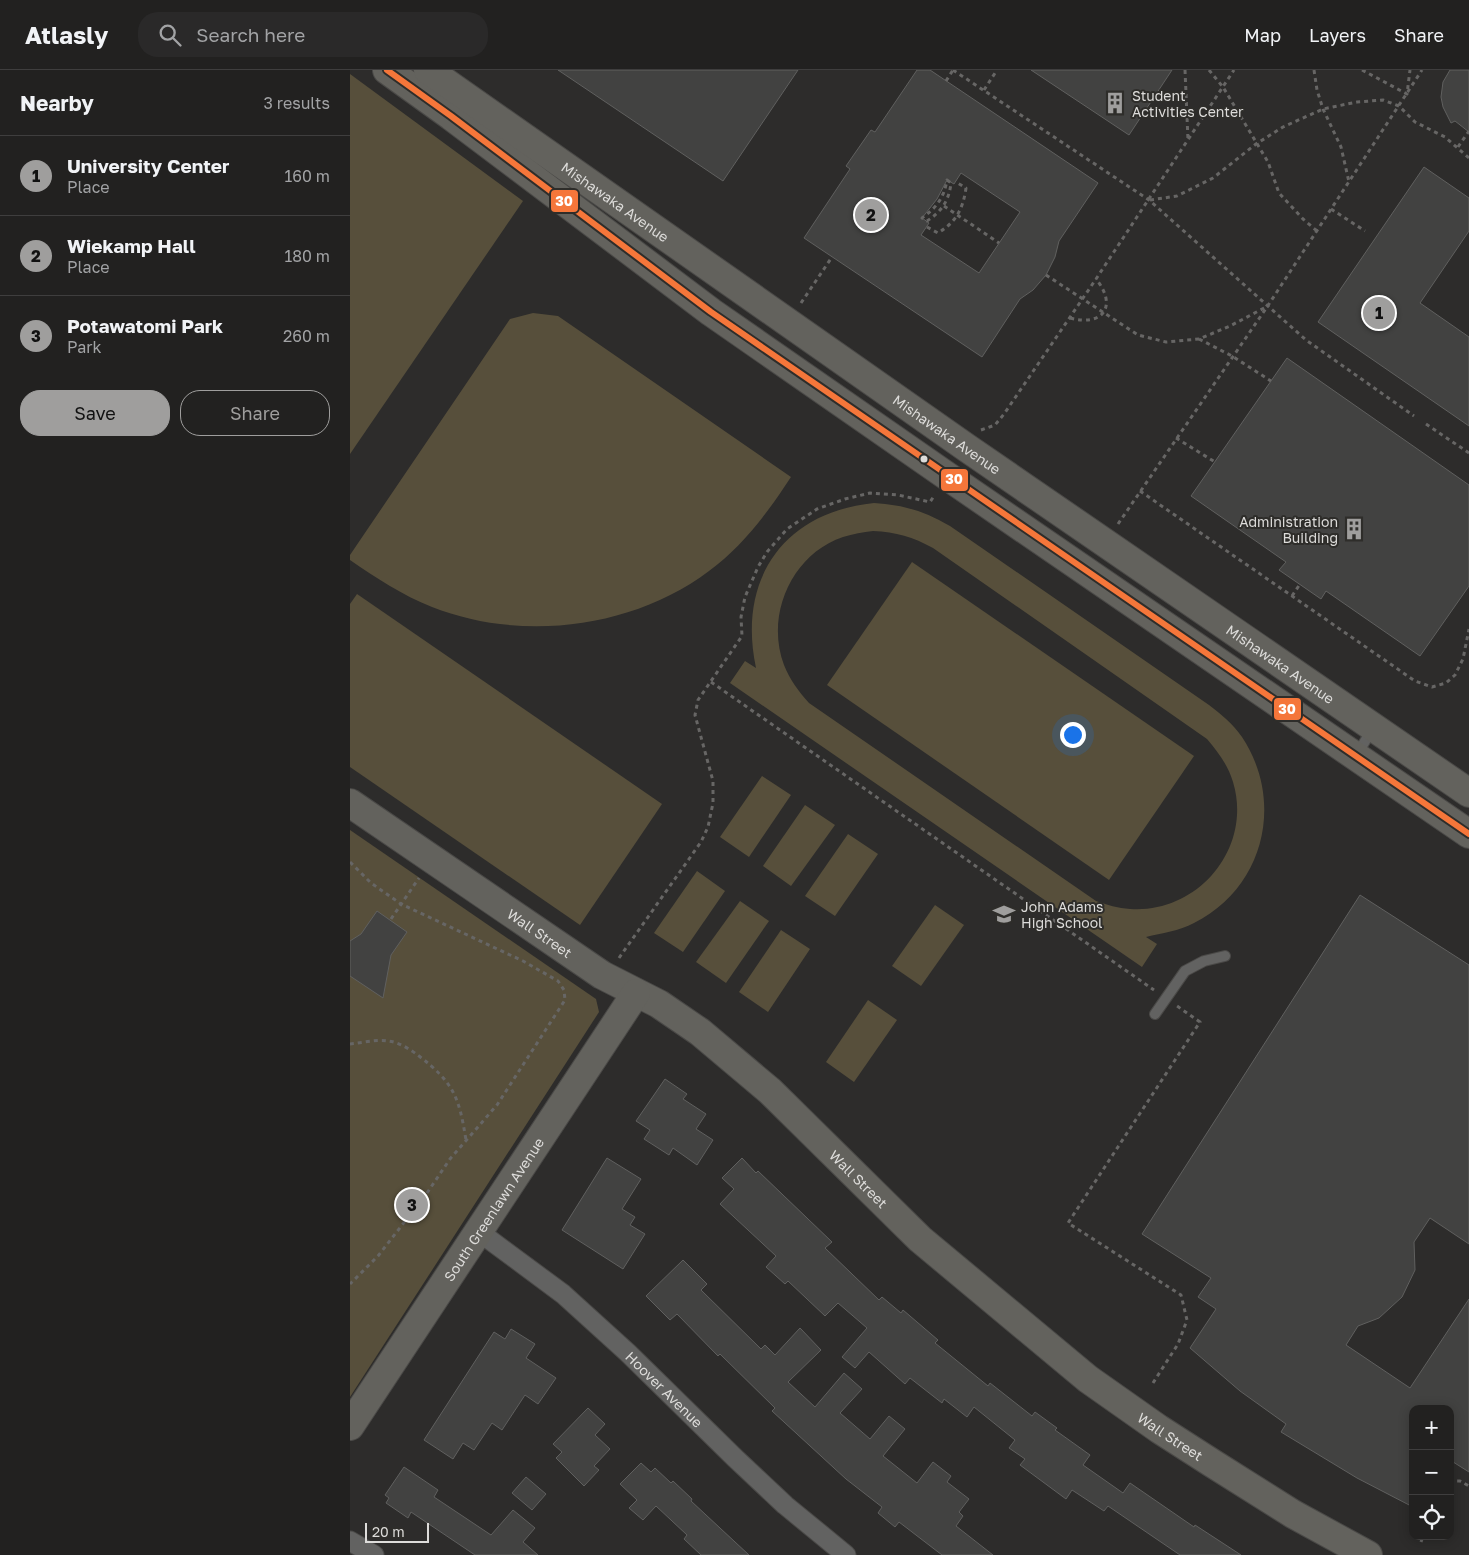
<!DOCTYPE html>
<meta charset="utf-8">
<style>
body{margin:0;font-family:"Golos Text",sans-serif;background:#2a2929;color:#f1f3f6}
.controls{position:absolute;right:15px;bottom:15px;display:grid;overflow:hidden;border-radius:10px;box-shadow:0 2px 12px #0003}
.controls button{width:45px;height:45px;display:grid;place-items:center;padding:0;border:0;border-bottom:1px solid #3f3e3e;background:#222120;color:#f1f3f6;font:25px sans-serif}
.scale{position:absolute;left:15px;bottom:12px;width:64px;box-sizing:border-box;padding-left:5px;border:2px solid #dddcda;border-top:0;font-size:14px;line-height:18px;white-space:nowrap;color:#dddcda;-webkit-text-stroke:4px #2e2d2a;paint-order:stroke}
.you{position:absolute;left:722px;top:664px;width:18px;height:18px;margin:-12px;border:4px solid #fff;border-radius:50%;background:#1a73e8;box-shadow:0 0 0 8px #1a73e833}
.badge{display:grid;place-items:center;width:32px;height:32px;border-radius:50%;background:#9f9e9d;color:#111;font-size:16px;font-weight:700}
.pin{position:absolute;translate:-50% -50%;border:2px solid #fff;box-shadow:0 1px 5px #0006}
.list{margin:0;padding:0;list-style:none}
h2{display:flex;justify-content:space-between;align-items:center;height:65px;margin:0;padding:0 20px;font-size:21px}
h2 small{font-size:16px;font-weight:400;color:#a2a3a5}
.list li{display:grid;grid-template-columns:32px 1fr auto;gap:15px;align-items:center;box-sizing:border-box;height:80px;padding:0 20px;border-top:1px solid #3f3e3e}
.list b{display:block;font-size:19px;white-space:nowrap}
.list p{margin:0;font-size:16px;white-space:nowrap;color:#a2a3a5}
.list em{font-size:16px;font-style:normal;color:#a2a3a5}
.actions{display:flex;gap:10px;padding:15px 20px}
.actions a{flex:1;padding:11px 0;border:1px solid #9f9e9d;border-radius:20px;text-align:center;font-size:18px;color:#9f9e9d}
.actions .main{background:#9f9e9d;color:#111}
.icon{flex:none;width:28px;height:28px;fill:none;stroke:currentColor;stroke-width:2;stroke-linecap:round;stroke-linejoin:round}
.map{position:relative;flex:none;width:1119px;height:1485px;overflow:hidden}
header{display:flex;align-items:center;gap:30px;box-sizing:border-box;height:70px;padding:0 25px;background:#222120;border-bottom:1px solid #3f3e3e}
header strong{font-size:24px}
nav{display:flex;gap:28px;margin-inline-start:auto;font-size:18px}
.search{width:350px;height:45px;background:#2a2929;display:flex;align-items:center;gap:12px;box-sizing:border-box;padding:0 18px;border-radius:20px;color:#a2a3a5;font-size:19px}
main{display:flex}
aside{flex:1;background:#222120}
.map>svg:first-child{display:block}
.green{fill:#574f3b;fill-rule:evenodd}
.building{fill:#424241;stroke:#60605f;fill-rule:evenodd}
.lines{fill:none;stroke-linecap:round;stroke-linejoin:round}
.lane-casing{stroke:#4a4947;stroke-width:12}
.street-casing{stroke:#4a4947;stroke-width:21}
.secondary-casing{stroke:#4a4947;stroke-width:30}
.path{stroke:#676665;stroke-width:3;stroke-dasharray:4 4;stroke-linecap:butt}
.lane{stroke:#626261;stroke-width:10}
.street{stroke:#626261;stroke-width:19}
.secondary{stroke:#63625d;stroke-width:28}
.bus-1-casing{stroke:#2e2d2a;stroke-width:10}
.bus-1{stroke:#f5763a;stroke-width:6}
.bus-dot{fill:#dddcda;stroke:#2e2d2a;stroke-width:2}
.labels{text-anchor:middle;dominant-baseline:central;stroke-width:4;stroke-linejoin:round;paint-order:stroke}
.poi-label{font-size:14px;fill:#dddcda;stroke:#2e2d2a;text-anchor:start}
.street-label{font-size:14px;fill:#dddcda;stroke:#2e2d2a}
.line-badge{stroke:#2e2d2a;stroke-width:2}
.badge-label{font-size:14px;text-anchor:middle;font-weight:bold;fill:#fff}
</style>
<header>
<strong>Atlasly</strong>
<div class="search"><svg class="icon" aria-label="search" viewBox="0 0 24 24"><circle cx="10" cy="10" r="6"/><path d="M15 15l6 6"/></svg>Search here</div>
<nav><a>Map</a><a>Layers</a><a>Share</a></nav>
</header>
<main>
<aside>
<h2>Nearby<small>3 results</small></h2>
<ul class="list">
<li><span class="badge">1</span><div><b>University Center</b><p>Place</p></div><em>160 m</em></li>
<li><span class="badge">2</span><div><b>Wiekamp Hall</b><p>Place</p></div><em>180 m</em></li>
<li><span class="badge">3</span><div><b>Potawatomi Park</b><p>Park</p></div><em>260 m</em></li>
</ul>
<div class="actions"><a class="main">Save</a><a>Share</a></div>
</aside>
<div class="map">
<svg width="1119" height="1485" viewBox="0 0 1119 1485">
<rect width="100%" height="100%" fill="#2d2c2b"/>
<g class="green">
<polygon points="0,4 173,131 0,384"/>
<path d="M183,243L208,246L441,407C418,442 393,476 359,501C282,559 171,572 82,537C52,525 26,508 0,490V485L160,249Z"/>
<path d="M524,433C554,435 574,441 600,456L859,635C871,644 883,654 892,667C935,732 914,818 844,853C829,861 812,863 796,867L807,874L792,897L380,613L395,591L406,598C387,509 434,442 524,433ZM523,461C546,462 563,467 583,478L857,669C868,682 878,695 883,712C903,778 848,844 780,839C768,838 757,835 746,831L459,633C449,622 440,610 434,595C415,545 442,484 493,467C503,464 513,462 523,461Z"/>
<polygon points="562,492 844,686 759,810 477,615"/>
<polygon points="7,524 312,734 230,855 0,697 0,534"/>
<polygon points="412,706 441,725 399,787 370,767"/>
<polygon points="455,735 485,755 441,816 413,796"/>
<polygon points="0,760 246,929 249,942 0,1327"/>
<polygon points="498,764 528,784 485,846 455,826"/>
<polygon points="347,801 375,821 333,882 304,863"/>
<polygon points="390,831 419,851 376,913 346,892"/>
<polygon points="585,835 614,855 571,916 542,896"/>
<polygon points="431,860 460,879 418,942 389,922"/>
<polygon points="518,930 547,950 504,1012 476,992"/>
</g>
<g class="building">
<polygon points="208,0 448,0 373,111"/>
<path d="M567,0H580L748,113L709,171L705,187L696,205L683,220L670,229L632,287L454,168L500,99L496,96L521,60L525,62ZM611,103L670,142L629,203L571,165L579,153L572,148L587,129L597,110L604,114Z"/>
<polygon points="681,0 822,0 779,65"/>
<polygon points="1100,0 1119,0 1119,62 1105,51 1101,53 1093,37 1091,27 1093,12"/>
<polygon points="1074,97 1119,128 1119,161 1070,233 1119,267 1119,356 968,252"/>
<polygon points="937,288 1119,415 1119,516 1070,586 976,521 971,529 929,500 936,492 841,426"/>
<polygon points="1010,825 1119,895 1119,1174 1080,1148 1064,1172 1065,1200 1052,1227 1029,1248 1008,1256 996,1275 1060,1318 1119,1229 1119,1402 1100,1390 1100,1339 1063,1339 1063,1437 1007,1408 931,1362 936,1354 890,1321 840,1278 866,1239 848,1227 861,1208 792,1164"/>
<polygon points="27,841 57,862 41,885 33,928 0,906 0,871 11,864"/>
<polygon points="315,1009 337,1024 333,1029 356,1044 346,1059 363,1070 347,1095 323,1078 319,1085 294,1069 300,1060 286,1051"/>
<polygon points="257,1088 291,1109 272,1139 285,1147 280,1155 295,1164 273,1199 212,1160"/>
<polygon points="392,1088 406,1103 408,1101 482,1172 475,1178 529,1230 532,1227 551,1243 553,1240 588,1270 585,1273 638,1316 640,1313 682,1346 685,1342 707,1358 705,1360 740,1385 733,1395 773,1423 780,1413 844,1457 845,1455 891,1485 830,1485 758,1436 754,1441 722,1420 716,1429 670,1395 675,1389 659,1378 665,1370 624,1337 617,1347 594,1329 592,1333 560,1308 555,1314 519,1282 505,1298 492,1287 517,1258 488,1233 475,1246 438,1211 435,1214 416,1197 426,1186 370,1134 384,1119 372,1108"/>
<polygon points="333,1190 357,1214 351,1220 411,1279 415,1275 425,1285 450,1258 471,1280 438,1312 465,1337 494,1303 512,1319 490,1343 520,1369 539,1346 555,1359 533,1386 567,1413 583,1392 601,1406 597,1412 619,1429 609,1442 613,1446 606,1456 643,1485 592,1485 549,1452 545,1457 528,1443 532,1437 496,1409 422,1341 425,1338 370,1284 368,1286 327,1244 320,1250 296,1226"/>
<polygon points="161,1259 185,1274 176,1288 206,1308 188,1334 175,1325 152,1360 142,1353 124,1380 113,1373 103,1389 74,1370 144,1262 155,1269"/>
<polygon points="238,1338 255,1354 245,1365 260,1379 244,1396 249,1400 234,1416 206,1388 212,1382 203,1374"/>
<polygon points="291,1393 301,1402 305,1398 321,1413 323,1411 342,1429 341,1431 399,1485 351,1485 334,1469 337,1465 306,1436 293,1450 279,1438 287,1430 270,1414"/>
<polygon points="54,1397 88,1420 84,1427 141,1465 163,1440 185,1458 173,1472 188,1485 125,1485 61,1442 58,1448 36,1433 39,1428 35,1425"/>
<polygon points="176,1407 196,1424 182,1440 162,1423"/>
</g>
<g class="lines">
<g class="lane-casing">
<g id="lane">
<polyline points="1006,686 1023,658"/>
<polyline points="805,944 835,901 854,891 875,886"/>
</g>
</g>
<g class="street-casing">
<g id="street">
<path id="s1" d="M128,1161L213,1224L278,1283L385,1388L435,1435L496,1485"/>
<polyline points="0,1471 24,1485"/>
</g>
</g>
<g class="secondary-casing">
<g id="secondary">
<polyline points="37,0 101,46 361,242 597,406 1119,764"/>
<path id="s2" d="M78,0L617,378L1119,723"/>
<path id="s3" d="M0,733L252,905L309,934L350,962L420,1021L570,1169L738,1309L809,1359L862,1393L943,1444L1018,1485"/>
<path id="s4" d="M0,1356L286,923"/>
</g>
</g>
<g class="path">
<polyline points="603,0 799,130 956,270 1064,346"/>
<polyline points="835,0 838,70"/>
<polyline points="859,0 873,17 918,92 929,123 953,149 967,161"/>
<polyline points="964,0 967,20 973,39 991,77 999,112"/>
<polyline points="1012,0 1057,24 1060,0"/>
<polyline points="596,11 603,0"/>
<polyline points="634,20 647,0"/>
<polyline points="1108,77 1119,61"/>
<path d="M597,110L601,113C599,131 591,142 577,151L572,148C586,138 594,128 597,110Z"/>
<polyline points="800,130 827,126 863,108 906,74 933,57 973,39 1007,32 1033,30 1049,36 1065,52 1095,67 1119,88"/>
<polyline points="594,136 649,173"/>
<polyline points="981,139 1015,161"/>
<path d="M577,157L588,163C606,152 613,139 616,118L606,112"/>
<polyline points="696,205 788,265 816,272 849,269 880,256 916,237"/>
<polyline points="451,233 482,187"/>
<path d="M720,248C753,257 768,236 746,209"/>
<polyline points="849,269 882,286 921,311"/>
<polyline points="1076,354 1119,383"/>
<polyline points="631,360 645,355 654,344 746,209 884,0"/>
<polyline points="826,368 865,392"/>
<polyline points="790,421 1065,611 1082,617 1096,613 1105,605 1113,589 1119,559"/>
<polyline points="768,454 917,237 1072,0"/>
<polyline points="942,526 950,514"/>
<polyline points="361,612 804,920"/>
<polyline points="0,792 21,813 51,834 173,891 208,911 214,920 215,930 147,1035 100,1089 77,1123 28,1186 0,1214"/>
<polyline points="41,849 69,808"/>
<polyline points="269,888 351,772 358,757 363,733 363,711 345,645 348,630 392,566 391,547 395,527 408,497 417,482 437,459 467,439 495,429 520,423 548,425 580,432 584,426"/>
<path d="M0,974C12,973 26,969 38,971C49,972 61,980 69,986C104,1013 109,1027 116,1070"/>
<polyline points="803,1313 828,1274 837,1250 831,1225 718,1153 850,952 827,936"/>
<polyline points="1100,1413 1102,1411 1110,1411 1119,1416"/>
<polyline points="1071,1472 1073,1466"/>
</g>
<use href="#lane" class="lane"/>
<use href="#street" class="street"/>
<use href="#secondary" class="secondary"/>
<g class="bus-1-casing">
<polyline id="bus-1" points="37,0 101,46 361,242 1119,764"/>
</g>
<use href="#bus-1" class="bus-1"/>
</g>
<defs>
<g id="building-bare" transform="scale(1.725)"><path d="M-4-6H4V6H1V3H-1V6H-4ZM-2.5-4.3h1.7v1.8h-1.7ZM.8-4.3h1.7v1.8H.8ZM-2.5-1h1.7V.8h-1.7ZM.8-1h1.7V.8H.8Z" fill="#9f9e9d" stroke="#2e2d2a" stroke-width="2.5" paint-order="stroke"/></g>
<g id="school-bare" transform="scale(1.725)"><path d="M0-5L7-2L0 1L-7-2ZM-4 1L0 2.5L4 1V4Q0 6-4 4Z" fill="#9f9e9d" stroke="#2e2d2a" stroke-width="2.5" paint-order="stroke"/></g>
</defs>
<g fill-rule="evenodd">
<use href="#building-bare" x="765" y="33"/>
<use href="#building-bare" x="1004" y="459"/>
<use href="#school-bare" x="654" y="844"/>
</g>
<circle class="bus-dot" cx="574" cy="389" r="4.5"/>
<g class="labels">
<g class="poi-label">
<text x="782" y="25">Student<tspan x="782" dy="16">Activities Center</tspan></text>
<text x="988" y="451" text-anchor="end">Administration<tspan x="988" dy="16">Building</tspan></text>
<text x="671" y="836">John Adams<tspan x="671" dy="16">High School</tspan></text>
</g>
<g class="street-label">
<text stroke="none"><textPath href="#s2" startOffset="229">Mishawaka Avenue</textPath></text>
<text stroke="none"><textPath href="#s2" startOffset="634">Mishawaka Avenue</textPath></text>
<text stroke="none"><textPath href="#s2" startOffset="1039">Mishawaka Avenue</textPath></text>
<text stroke="none"><textPath href="#s3" startOffset="230">Wall Street</textPath></text>
<text stroke="none"><textPath href="#s3" startOffset="635">Wall Street</textPath></text>
<text stroke="none"><textPath href="#s4" startOffset="260">South Greenlawn Avenue</textPath></text>
<text stroke="none"><textPath href="#s1" startOffset="245">Hoover Avenue</textPath></text>
<text stroke="none"><textPath href="#s3" startOffset="1040">Wall Street</textPath></text>
</g>
</g>
<g class="line-badge">
<rect x="200" y="119" width="29" height="24" rx="5" fill="#f5763a"/>
<rect x="590" y="398" width="29" height="24" rx="5" fill="#f5763a"/>
<rect x="923" y="627" width="29" height="24" rx="5" fill="#f5763a"/>
</g>
<g class="badge-label">
<text x="214" y="136">30</text>
<text x="604" y="414">30</text>
<text x="937" y="644">30</text>
</g>
</svg>
<div class="controls">
<button>+</button>
<button>−</button>
<button><svg class="icon" aria-label="locate" viewBox="0 0 24 24"><circle cx="12" cy="12" r="6"/><path d="M12 2v4M12 18v4M2 12h4M18 12h4"/></svg></button>
</div>
<div class="scale">20 m</div>
<div class="you"></div>
<div class="pin badge" style="left:1029px;top:243px">1</div>
<div class="pin badge" style="left:521px;top:145px">2</div>
<div class="pin badge" style="left:62px;top:1135px">3</div>
</div>
</main>
